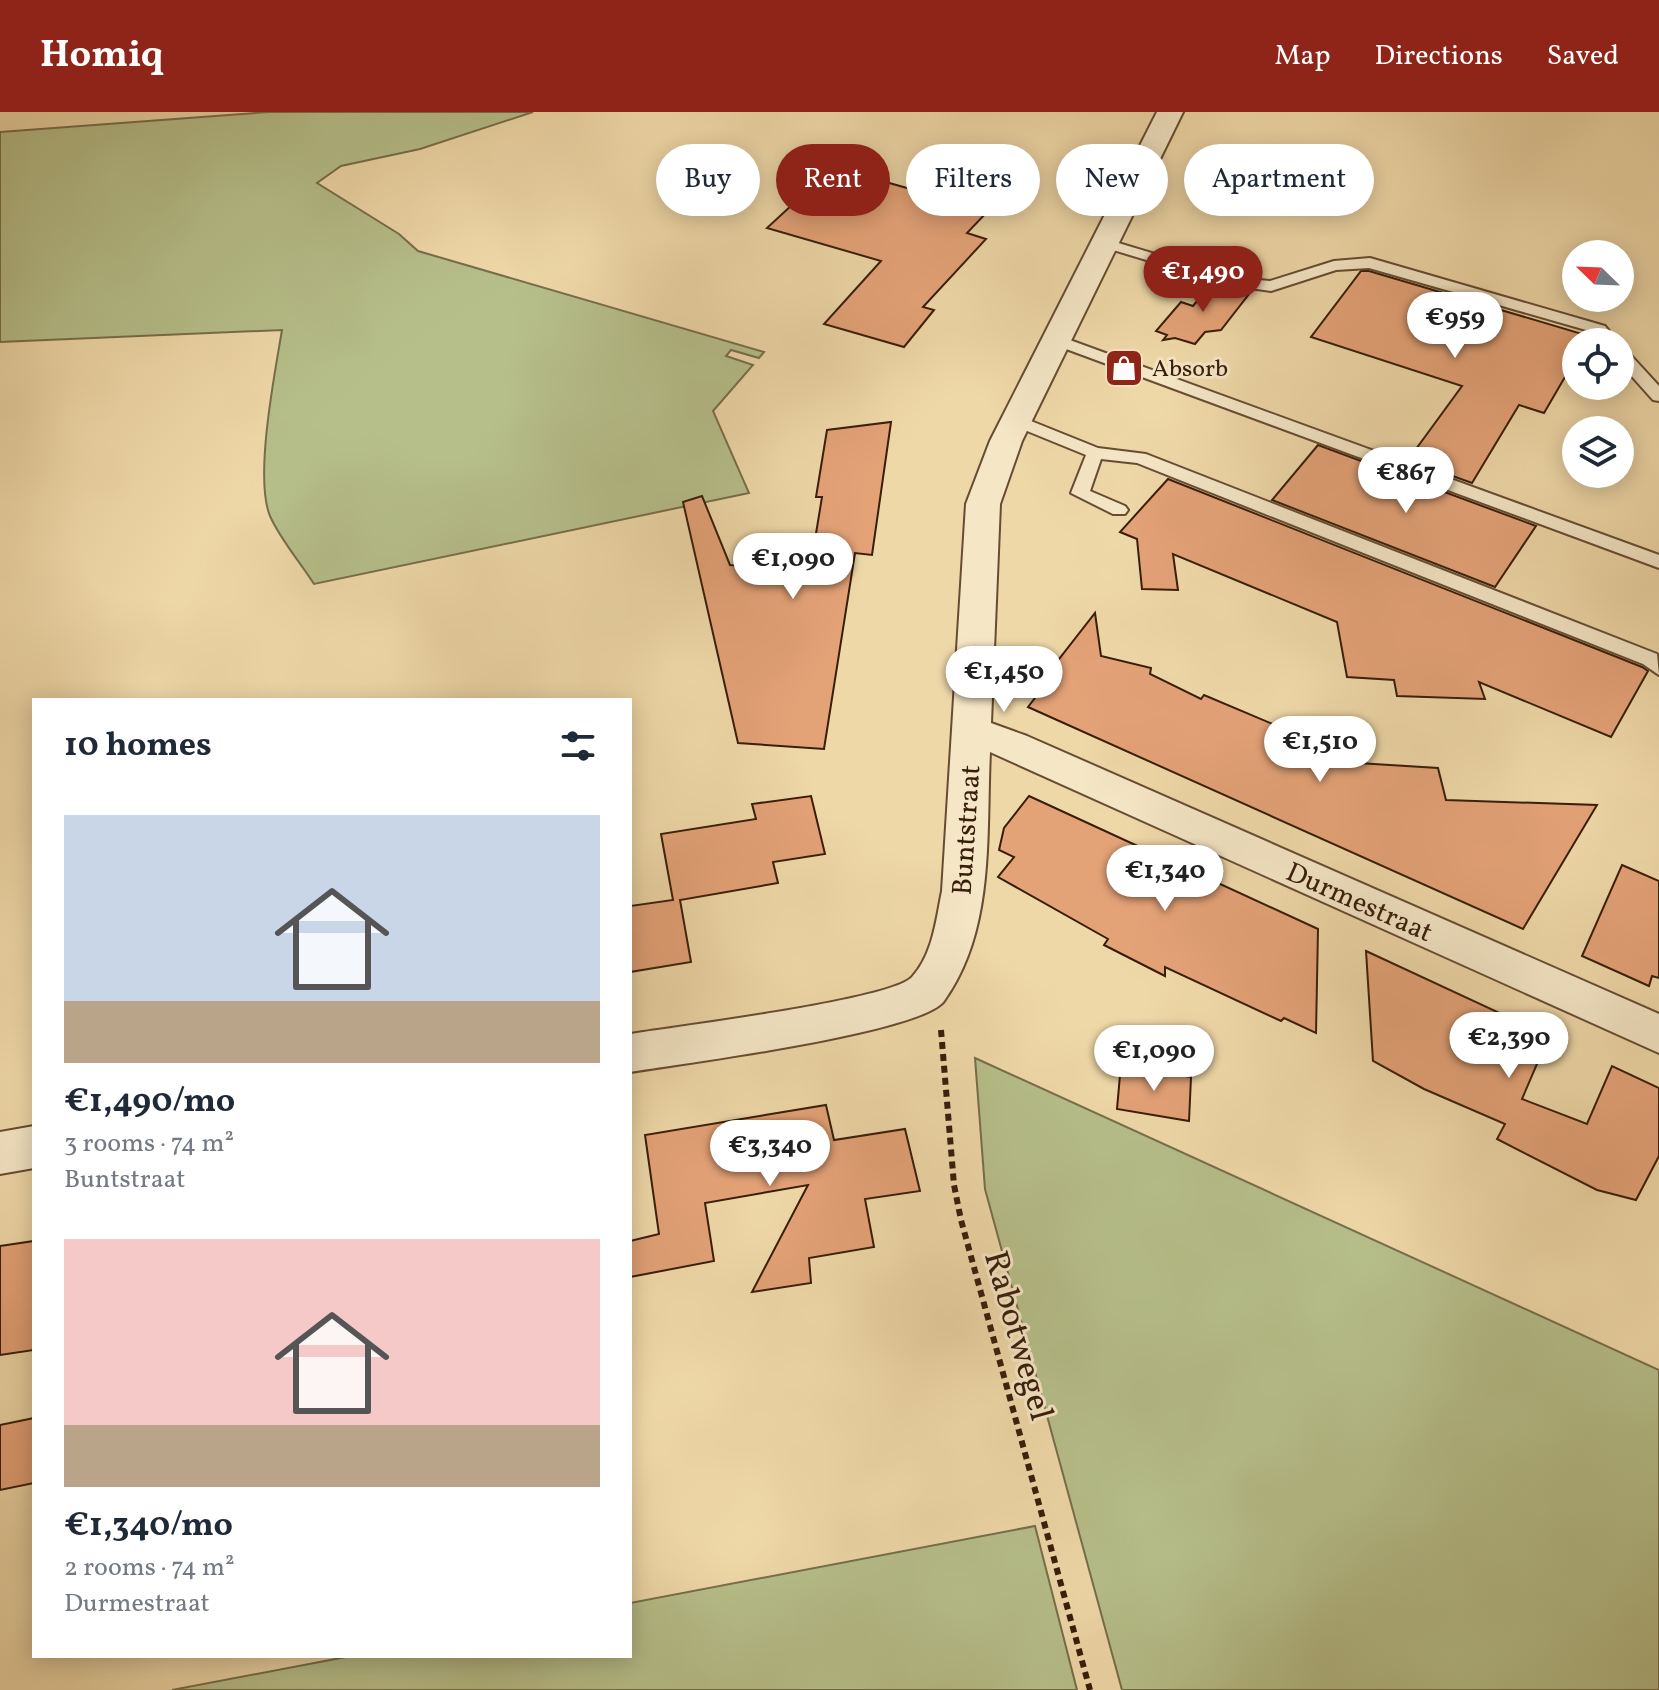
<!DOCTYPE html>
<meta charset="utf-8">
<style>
body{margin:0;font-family:Vollkorn,serif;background:#f2f2f3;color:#1f2937;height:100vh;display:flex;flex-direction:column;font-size:30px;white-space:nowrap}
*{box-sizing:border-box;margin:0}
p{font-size:26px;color:#747a83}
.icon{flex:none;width:44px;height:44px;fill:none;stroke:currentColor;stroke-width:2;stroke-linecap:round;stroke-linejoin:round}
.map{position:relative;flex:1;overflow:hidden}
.details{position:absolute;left:32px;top:586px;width:600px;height:960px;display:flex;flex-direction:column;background:#fff;border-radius:0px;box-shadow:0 4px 20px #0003}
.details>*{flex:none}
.guide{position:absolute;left:656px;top:32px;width:760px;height:72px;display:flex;gap:16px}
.needle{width:52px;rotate:293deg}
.tools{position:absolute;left:1562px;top:128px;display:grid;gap:16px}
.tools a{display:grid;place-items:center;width:72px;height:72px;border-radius:50%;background:#fff;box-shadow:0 4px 20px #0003;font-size:40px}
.price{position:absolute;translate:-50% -68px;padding:0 18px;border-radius:28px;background:#fff;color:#222;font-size:26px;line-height:52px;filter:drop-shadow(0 2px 4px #0008)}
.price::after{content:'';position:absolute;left:50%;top:48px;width:24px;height:18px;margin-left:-12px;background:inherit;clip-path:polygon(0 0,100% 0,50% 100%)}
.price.selected{background:#8f2418;color:#fff}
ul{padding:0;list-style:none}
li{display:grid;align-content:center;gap:16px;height:424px;padding:0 32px}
li span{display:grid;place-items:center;height:248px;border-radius:0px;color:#555}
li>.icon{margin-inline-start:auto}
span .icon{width:144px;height:144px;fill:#fffc;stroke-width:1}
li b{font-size:34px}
h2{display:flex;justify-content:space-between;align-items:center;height:96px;padding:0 32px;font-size:34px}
.pill{padding:0 28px;border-radius:36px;background:#fff;box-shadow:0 4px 20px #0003;font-size:28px;line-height:72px}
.pill.selected{background:#8f2418;color:#fff}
header{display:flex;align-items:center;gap:48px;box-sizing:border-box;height:112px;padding:0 40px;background:#8f2418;color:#fff}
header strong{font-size:38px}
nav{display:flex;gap:44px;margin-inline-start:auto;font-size:28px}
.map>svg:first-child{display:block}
.green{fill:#b6bf8a;stroke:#776e4a;stroke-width:2}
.building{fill:#e4a277;stroke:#381d0a;stroke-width:2}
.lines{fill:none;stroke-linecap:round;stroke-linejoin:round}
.lane-casing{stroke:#664c32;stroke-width:4}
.street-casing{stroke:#664c32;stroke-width:4}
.path{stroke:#381d0a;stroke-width:6;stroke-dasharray:7 5;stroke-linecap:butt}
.lane{fill:#f5e6c6;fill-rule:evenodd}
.street{fill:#f5e6c6;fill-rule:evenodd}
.labels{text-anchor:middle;stroke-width:6;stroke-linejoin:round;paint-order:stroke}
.far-poi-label{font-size:24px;fill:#381d0a;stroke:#f5e6c6;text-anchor:start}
.street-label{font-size:28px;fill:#381d0a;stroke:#f5e6c6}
.near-street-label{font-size:34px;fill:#381d0a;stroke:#f5e6c6}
</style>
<header>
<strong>Homiq</strong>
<nav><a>Map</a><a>Directions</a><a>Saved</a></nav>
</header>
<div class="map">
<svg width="1659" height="1578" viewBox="0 0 1659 1578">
<rect width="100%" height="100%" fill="#efd8a8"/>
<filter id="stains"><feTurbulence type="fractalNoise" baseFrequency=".0025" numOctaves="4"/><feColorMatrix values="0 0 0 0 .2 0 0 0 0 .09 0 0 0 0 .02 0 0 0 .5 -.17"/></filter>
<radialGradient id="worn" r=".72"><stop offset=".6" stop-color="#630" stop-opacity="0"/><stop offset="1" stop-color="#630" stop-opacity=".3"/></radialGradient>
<g class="green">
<path d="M269,0H533L420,37L341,54L317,71L399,122L418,139L764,240L759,246L731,238L726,244L753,253L713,299L749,381L314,472C300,450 280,427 270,404C254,366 275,260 282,218L0,230V20Z"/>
<path d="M975,946L1659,1258V1578H1122L985,1077Z"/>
<path d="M1035,1414L1077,1578H172L351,1544H630V1491Z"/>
</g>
<g class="building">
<path d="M833,55L988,99L967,121L986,127L923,195L934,198L904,235L824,212L881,149L767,116Z"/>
<path d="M1361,159H1369L1589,224L1586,230H1576V246L1544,301L1519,293L1472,371L1408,348L1462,274L1311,225Z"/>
<path d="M1212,171L1249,182L1221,218L1205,220L1195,232L1175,226L1163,228L1167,223L1156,219L1181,190L1193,194Z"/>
<path d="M891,310L872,443L855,441L824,637L738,631L683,390L702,384L730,453L810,458L822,385H816L827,318Z"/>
<path d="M1318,333L1536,414L1495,475L1272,388Z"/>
<path d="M1168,367L1642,555L1648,559L1611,625L1479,570L1485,587L1397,584L1394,568L1347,565L1337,510L1173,442L1178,478L1142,477L1137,427L1120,420Z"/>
<path d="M1095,501L1101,544L1151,556L1150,562L1201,587L1204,583L1275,613L1319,614L1322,631L1355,637L1358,651L1438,656L1446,688L1597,693L1523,817L1028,595L1051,565L1049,560Z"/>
<path d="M811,684L825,742L773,750L778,771L680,788L691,850L630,860V794L673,788L661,722L756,707L752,692Z"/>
<path d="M1029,684L1318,817L1316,921L1284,906L1281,909L1165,855V864L1104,833L1108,827L998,765L1014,745L999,738L1004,716Z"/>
<path d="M1622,753L1659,769V866L1652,864L1649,874L1582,844Z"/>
<path d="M1366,839L1549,924L1522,987L1587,1012L1612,954L1659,976V1044L1636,1088L1597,1078L1497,1027L1505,1012L1424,977L1373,949Z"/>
<path d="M1121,952L1191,965L1189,1009L1117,997Z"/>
<path d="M826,993L834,1028L905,1017L920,1079L865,1087L874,1135L809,1146L811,1171L752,1180L808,1073L705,1091L714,1149L630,1165V1129L659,1122L645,1023Z"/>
<path d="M34,1129V1238L0,1243V1134Z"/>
<path d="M34,1306V1371L0,1378V1313Z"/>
</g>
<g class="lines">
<defs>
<g id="lane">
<path d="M1105,127L1235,166L1270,169L1334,149L1370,146L1605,214L1618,230H1601L1593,220L1369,156L1336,158L1271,179L1229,173L1100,134V128Z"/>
<path d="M1056,223L1659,443V456L1050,231L1048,228Z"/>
<path d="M1620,236L1626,238L1659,274V289L1653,288L1620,251Z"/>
<path d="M1016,303L1098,336L1146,342L1657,542L1659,563L1643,552L1137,351L1101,347L1090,379L1125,394L1128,398L1125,402H1113L1071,381L1086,343L1010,312L1008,308Z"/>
</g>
<g id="street">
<path d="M1157,0H1183L1022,329L1000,392L991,611L1027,624L1659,902V941L990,640C986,724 995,818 944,889C921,921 680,952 630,960V922C673,915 892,888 912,865C933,842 936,808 942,779L966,392L990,329Z"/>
<path d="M34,1014V1056L0,1062V1020Z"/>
</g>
</defs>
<use href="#lane" class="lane-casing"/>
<use href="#street" class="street-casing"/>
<path class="path" d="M941,918L954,1073L961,1108L1090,1578"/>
<use href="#lane" class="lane"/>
<use href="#street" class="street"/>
</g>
<defs>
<symbol id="shop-square" viewBox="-11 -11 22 22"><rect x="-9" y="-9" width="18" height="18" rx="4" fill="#8f2418" stroke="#f5e6c6"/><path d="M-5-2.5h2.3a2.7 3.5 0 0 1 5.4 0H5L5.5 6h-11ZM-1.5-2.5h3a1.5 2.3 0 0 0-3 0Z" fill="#fff"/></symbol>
</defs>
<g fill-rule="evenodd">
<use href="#shop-square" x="1102" y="234" width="44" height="44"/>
</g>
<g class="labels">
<g class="far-poi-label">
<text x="1152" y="264">Absorb</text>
</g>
<g class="street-label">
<text transform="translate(965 718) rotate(-86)" y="10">Buntstraat</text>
<text transform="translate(1360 789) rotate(24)" y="10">Durmestraat</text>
</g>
<g class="near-street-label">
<text transform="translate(1020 1223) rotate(74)" y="12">Rabotwegel</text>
</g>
</g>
<rect width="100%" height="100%" filter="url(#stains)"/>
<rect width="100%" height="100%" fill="url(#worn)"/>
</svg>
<div class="tools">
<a><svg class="needle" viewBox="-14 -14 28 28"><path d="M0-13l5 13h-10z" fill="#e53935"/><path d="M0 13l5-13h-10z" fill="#747a83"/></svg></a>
<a><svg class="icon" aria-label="locate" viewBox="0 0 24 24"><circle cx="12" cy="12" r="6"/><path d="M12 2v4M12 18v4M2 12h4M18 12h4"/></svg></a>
<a><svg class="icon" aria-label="layers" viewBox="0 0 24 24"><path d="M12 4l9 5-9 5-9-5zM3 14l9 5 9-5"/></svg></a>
</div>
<b class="price selected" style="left:1203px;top:202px">€1,490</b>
<b class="price" style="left:1455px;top:248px">€959</b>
<b class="price" style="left:1406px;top:403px">€867</b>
<b class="price" style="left:793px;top:489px">€1,090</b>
<b class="price" style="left:1004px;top:602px">€1,450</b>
<b class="price" style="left:1320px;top:672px">€1,510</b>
<b class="price" style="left:1165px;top:801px">€1,340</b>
<b class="price" style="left:1509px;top:968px">€2,390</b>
<b class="price" style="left:1154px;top:981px">€1,090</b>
<b class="price" style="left:770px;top:1076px">€3,340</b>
<div class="guide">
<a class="pill">Buy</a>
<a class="pill selected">Rent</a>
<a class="pill">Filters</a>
<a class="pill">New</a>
<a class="pill">Apartment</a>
</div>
<section class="details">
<h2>10 homes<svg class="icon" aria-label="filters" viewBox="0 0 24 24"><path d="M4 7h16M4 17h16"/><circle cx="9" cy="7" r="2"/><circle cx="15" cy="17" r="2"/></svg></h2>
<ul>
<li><span style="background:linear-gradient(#c9d6e8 75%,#b9a48a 0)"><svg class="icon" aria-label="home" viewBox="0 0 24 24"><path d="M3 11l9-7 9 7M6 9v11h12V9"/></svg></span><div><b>€1,490/mo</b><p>3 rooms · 74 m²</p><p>Buntstraat</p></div></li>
<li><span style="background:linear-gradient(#f6c9c9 75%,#b9a48a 0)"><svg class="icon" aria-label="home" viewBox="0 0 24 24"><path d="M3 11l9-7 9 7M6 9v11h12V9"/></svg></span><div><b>€1,340/mo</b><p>2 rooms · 74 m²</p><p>Durmestraat</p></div></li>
</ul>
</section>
</div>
